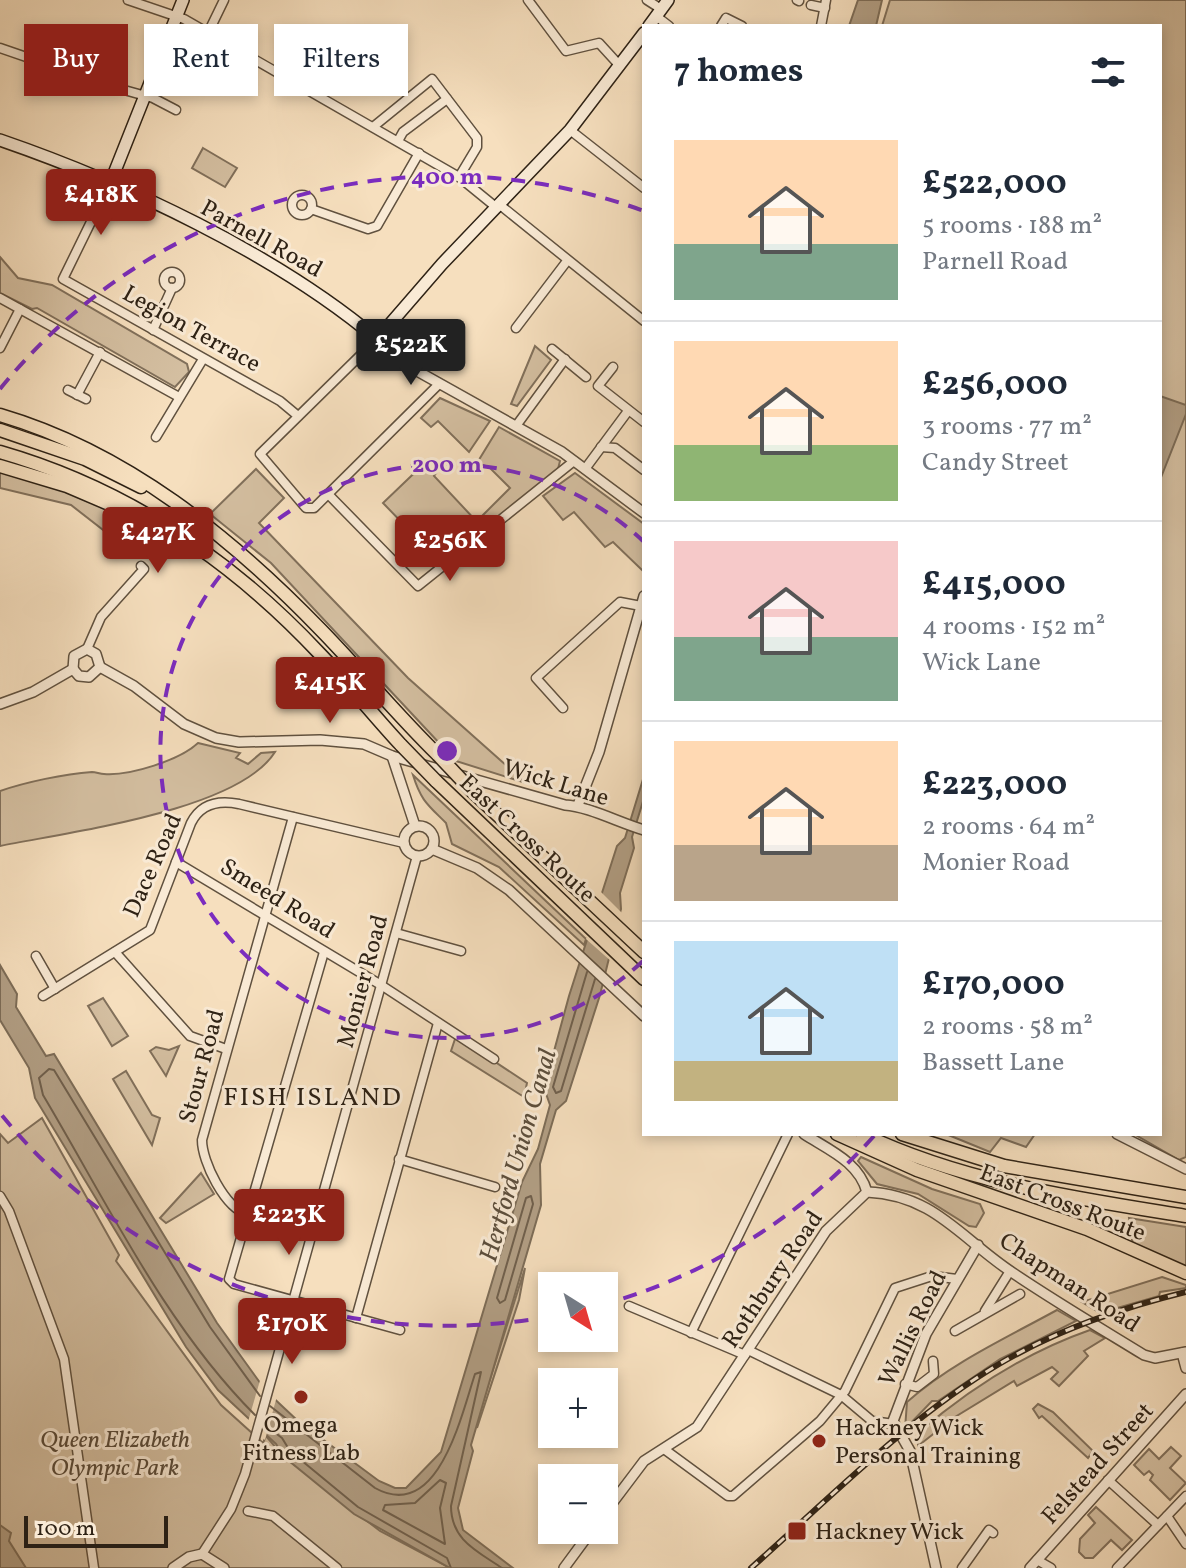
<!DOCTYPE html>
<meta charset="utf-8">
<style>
body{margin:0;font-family:Vollkorn,serif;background:#f6f6f7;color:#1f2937;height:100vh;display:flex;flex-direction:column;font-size:30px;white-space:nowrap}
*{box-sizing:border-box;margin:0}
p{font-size:26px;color:#747a83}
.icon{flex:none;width:44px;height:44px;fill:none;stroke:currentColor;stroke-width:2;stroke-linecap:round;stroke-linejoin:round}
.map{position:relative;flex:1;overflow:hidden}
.sheet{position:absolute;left:642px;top:24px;width:520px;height:1112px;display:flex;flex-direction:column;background:#fff;border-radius:0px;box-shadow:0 4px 12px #0003}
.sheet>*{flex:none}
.banner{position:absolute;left:24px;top:24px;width:498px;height:72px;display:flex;gap:16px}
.needle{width:52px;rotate:143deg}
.controls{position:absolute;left:538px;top:1272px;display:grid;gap:16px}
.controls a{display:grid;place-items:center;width:80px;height:80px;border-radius:0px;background:#fff;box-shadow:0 4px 12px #0003;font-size:40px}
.scale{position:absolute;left:24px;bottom:20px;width:144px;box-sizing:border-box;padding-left:8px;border:4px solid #2e2215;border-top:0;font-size:22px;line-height:28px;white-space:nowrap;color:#2e2215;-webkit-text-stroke:6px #f9ead5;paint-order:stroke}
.price{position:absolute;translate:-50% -68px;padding:0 18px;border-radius:8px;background:#8f2418;color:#fff;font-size:26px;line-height:52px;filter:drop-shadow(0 2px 4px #0008)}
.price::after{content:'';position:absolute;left:50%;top:48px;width:24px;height:18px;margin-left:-12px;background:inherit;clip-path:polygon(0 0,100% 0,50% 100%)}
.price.on{background:#222;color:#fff}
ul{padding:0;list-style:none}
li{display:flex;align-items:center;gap:24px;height:200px;padding:0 32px}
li+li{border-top:2px solid #e0e1e3}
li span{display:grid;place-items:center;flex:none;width:224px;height:160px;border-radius:0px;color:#555}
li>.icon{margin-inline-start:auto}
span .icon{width:96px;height:96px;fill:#fffc;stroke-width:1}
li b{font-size:34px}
h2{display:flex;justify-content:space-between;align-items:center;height:96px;padding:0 32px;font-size:34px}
.chip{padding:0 28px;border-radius:0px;background:#fff;box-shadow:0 4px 12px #0003;font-size:28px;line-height:72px}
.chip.on{background:#8f2418;color:#fff}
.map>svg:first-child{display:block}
.green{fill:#d4bfa1;stroke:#81705b;stroke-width:2}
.water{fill:#b29f85;stroke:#7d6d58;stroke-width:2}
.pier{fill:#f6dfbe}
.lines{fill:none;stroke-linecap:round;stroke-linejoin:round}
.shore{stroke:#70604d;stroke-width:2}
.minor-casing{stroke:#60513f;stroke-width:11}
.tertiary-casing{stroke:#60513f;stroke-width:12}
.secondary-casing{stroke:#2e2215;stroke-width:14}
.trunk-casing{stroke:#2e2215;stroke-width:15}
.minor{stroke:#f9ead5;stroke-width:8}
.tertiary{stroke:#f9ead5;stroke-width:9}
.secondary{stroke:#f9ead5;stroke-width:11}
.trunk{stroke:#f6dfbe;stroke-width:12}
.rail-casing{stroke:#2e2215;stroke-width:6}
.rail{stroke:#f9ead5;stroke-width:3;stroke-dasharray:9;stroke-linecap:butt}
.trunk-bridge-casing{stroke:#2e2215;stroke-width:15;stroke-linecap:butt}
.trunk-bridge{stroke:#f6dfbe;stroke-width:12}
.ring{fill:none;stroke:#7b2cbf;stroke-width:4;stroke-dasharray:14 10}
.poi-dot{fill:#8f2418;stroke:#f9ead5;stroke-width:3}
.labels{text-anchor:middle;stroke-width:6;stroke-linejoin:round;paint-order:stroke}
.street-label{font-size:24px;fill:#2e2215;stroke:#f9ead5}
.poi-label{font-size:24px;fill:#2e2215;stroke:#f9ead5;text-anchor:start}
.park-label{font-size:24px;font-style:italic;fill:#584938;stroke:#f9ead5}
.neighbourhood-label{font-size:26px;letter-spacing:2px;fill:#2e2215;stroke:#f9ead5}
.water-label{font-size:26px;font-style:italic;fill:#5c4e3c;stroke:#f9ead5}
.centre{fill:#7b2cbf;stroke:#f9ead5;stroke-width:4}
.ring-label{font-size:24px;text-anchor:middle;font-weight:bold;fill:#7b2cbf;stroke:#f9ead5;stroke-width:6;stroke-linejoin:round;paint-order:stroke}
</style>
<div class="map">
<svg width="1186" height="1568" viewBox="0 0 1186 1568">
<rect width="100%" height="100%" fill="#f6dfbe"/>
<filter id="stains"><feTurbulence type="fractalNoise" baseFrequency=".0025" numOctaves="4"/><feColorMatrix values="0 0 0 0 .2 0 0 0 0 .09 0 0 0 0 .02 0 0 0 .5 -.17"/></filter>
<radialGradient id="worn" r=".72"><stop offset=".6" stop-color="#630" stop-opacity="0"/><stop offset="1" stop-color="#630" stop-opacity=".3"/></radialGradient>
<g class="green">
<path d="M890,0H1186V1157L1179,1160L1134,1134H1160V26H882Z"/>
<path d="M203,148L237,168L225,187L192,168Z"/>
<path d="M0,257L18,278L52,285L187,364L189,372L175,387L37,308L32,309L0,293Z"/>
<path d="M535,346L551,360L517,406L511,404Z"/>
<path d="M440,398L490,421L469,452L438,421L431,427L421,418Z"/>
<path d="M499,427L560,461L558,469L493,524L483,515L510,488L489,467L477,463Z"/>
<path d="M429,459L439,469L434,476L479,524L476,534L439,561L383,503Z"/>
<path d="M256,469L284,498L259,523L408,678L526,783L456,761L271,563L210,514Z"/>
<path d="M0,472L78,495L149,529L134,554L71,505L0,488Z"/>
<path d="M575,473L644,524V572L613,542L605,547L574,512L563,520L543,496Z"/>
<path d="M198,743L240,753L236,758L248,764L261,753L275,752C238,811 68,832 0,846V791C26,782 64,774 92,772C96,772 100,774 104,774C130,776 180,760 198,743Z"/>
<path d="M413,775L586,939L584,945L499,867L452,844L446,823C428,805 421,801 413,775Z"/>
<path d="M103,998L128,1036L112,1046L88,1006Z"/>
<path d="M456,1036L527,1083L524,1097L451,1051Z"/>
<path d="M179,1046L166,1076L150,1051L156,1047L169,1050Z"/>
<path d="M126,1071L152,1115L160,1118L152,1145L113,1079Z"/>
<path d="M42,1118L119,1255L116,1261L221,1405L263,1443L266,1436L283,1456L380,1531L450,1568H0V1134L8,1143Z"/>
<path d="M946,1134H1035L1026,1147L1001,1138L990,1152Z"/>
<path d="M861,1157L932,1189L980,1204L984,1213L976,1227L969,1226L918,1194L877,1184L858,1161Z"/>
<path d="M201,1173L214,1194L166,1223L160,1218Z"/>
<path d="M1129,1218L1186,1227V1269L1133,1246Z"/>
<path d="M525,1268L519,1300L477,1428L479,1414Z"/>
<path d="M1162,1277L1186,1285V1288L1160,1292L1159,1296L1100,1313L1082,1302Z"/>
<path d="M1057,1310L1076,1321L1000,1359L938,1401H932L905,1429L907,1402C951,1363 1006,1338 1057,1310Z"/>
<path d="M1090,1330L1105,1338L1084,1351L1088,1356L1059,1386L1051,1379L1058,1372L1052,1367L1017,1386L1014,1381L955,1417L918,1446V1433C968,1390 1027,1352 1090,1330Z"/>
<path d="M1038,1404L1053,1412L1093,1451L1088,1458L1042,1416L1039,1418L1033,1409Z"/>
<path d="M1171,1447L1181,1456L1170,1468L1186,1483L1170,1500L1150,1480L1153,1475L1149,1471L1144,1475L1134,1465L1149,1449L1159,1459Z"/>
<path d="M1096,1507L1132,1540L1122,1550L1111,1540L1093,1558H1085L1079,1552L1080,1539L1095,1523L1088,1515Z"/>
</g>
<g class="water">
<path d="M858,0H882L876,26H849Z"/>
<path d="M1160,396L1186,405V414L1160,480Z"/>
<path d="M644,776V798L632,837L634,848L620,893L621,909L600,995L566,1101L556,1110L540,1164L541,1205L471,1445L473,1451L458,1508L463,1530L513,1568H450L354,1514L283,1456L276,1444L218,1390L186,1347L35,1098L29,1068L0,1020V965L17,994L16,1007L46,1056L54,1054L217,1323L266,1391L298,1421L379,1481L395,1488H406L441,1452L522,1182L538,1149L550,1105L544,1088L569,996L617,846L625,838Z"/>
<path d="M0,1525L11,1533L9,1541L26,1568H0Z"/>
</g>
<g class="pier">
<path d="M600,891L624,915L612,962L586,939Z"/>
<path d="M261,1377L277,1396L265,1440L247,1425Z"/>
</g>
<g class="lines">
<g class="shore">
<path d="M587,972L553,1087L556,1093L561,1091L595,979"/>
<path d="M531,1196L533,1204L505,1300L500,1303L497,1298L526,1198Z"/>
<path d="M270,1406L375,1488C438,1523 461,1416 475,1374L481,1372L451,1506C451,1540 477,1551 502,1568"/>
<path d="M255,1415C165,1325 108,1204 43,1095L39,1078L49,1069L54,1070L210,1327L260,1396"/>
<path d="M265,1425L282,1438L290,1451L358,1507L447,1558L451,1568"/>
<path d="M440,1480L446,1483L440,1508L445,1544L383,1510L385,1505L415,1503Z"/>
</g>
<defs>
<g id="minor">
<path d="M128,0L184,19L459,177L497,208"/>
<path d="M528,0L566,51L599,43L620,66"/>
<path d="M647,0L661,9"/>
<path d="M797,0L799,1"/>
<path d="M811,5L825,8"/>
<path d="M656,16L669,26"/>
<path d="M721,26L726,18L742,26"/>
<path d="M821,26L826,0"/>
<path d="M208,33L224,0"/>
<path d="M0,48L67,71"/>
<path d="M99,83L153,98L176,110"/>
<path d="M373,127L432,79L477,138V147L459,177"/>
<path d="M570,130L644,188"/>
<path d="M398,141L403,132L447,99"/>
<path d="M111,181L63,279L280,401L298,416"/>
<circle cx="302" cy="205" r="10"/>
<path d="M500,205L644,321"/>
<path d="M311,209L368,229L377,226L419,153"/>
<circle cx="172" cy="280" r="8"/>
<path d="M0,298L179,397"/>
<path d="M516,328L567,261"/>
<path d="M153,330L172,288"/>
<path d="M377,339L260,454L306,508H314L439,384"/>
<path d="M0,348L20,309"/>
<path d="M552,349L586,377"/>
<path d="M613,367L598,386L644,422"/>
<path d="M68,390L86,399"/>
<path d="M77,395L100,352"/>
<path d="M516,426L565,359"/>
<path d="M156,437L203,359"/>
<path d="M601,447L615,448L644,470"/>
<path d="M585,469L628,411"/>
<path d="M328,494L418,586L574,461"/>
<path d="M87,649L101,617L144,569L141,566"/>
<path d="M563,708L536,678L620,602L641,606"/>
<path d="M176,862L381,985L494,1059"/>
<path d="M396,933L461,951"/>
<path d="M115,952L190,1036L226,1049"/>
<path d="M324,952L229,1279L234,1284L400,1330"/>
<path d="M36,956L55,989"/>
<path d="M43,996L150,930L191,823C201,803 219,800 239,804L404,843"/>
<path d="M399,1159L495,1187"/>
<path d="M0,1196L9,1211L64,1359L94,1568"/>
<path d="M247,1214C225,1208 202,1162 202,1140L293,817"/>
<path d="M629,1306L745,1355"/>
<path d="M985,1311L1010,1271"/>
<path d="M356,1318L438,1023"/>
<path d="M955,1331L1020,1294"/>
<path d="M691,1333L788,1134"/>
<path d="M748,1350L841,1395L872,1421L894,1424"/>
<path d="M905,1384L917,1387L934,1374L933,1361"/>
<path d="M664,1449L728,1496H733L820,1421L845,1391L895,1288L932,1276L957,1279"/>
<path d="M1108,1480L1158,1525"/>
<path d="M248,1511L273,1516L337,1568"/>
<path d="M1167,1516L1186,1544"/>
<path d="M202,1554L231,1509L245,1474L417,856"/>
<path d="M1037,1560L1051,1568"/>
<path d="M962,1568L989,1530L993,1533"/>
<path d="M1117,1568L1186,1496"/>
</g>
<g id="tertiary">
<path d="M377,339L419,372L562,452L644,513"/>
<path d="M100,667L134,686L184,724L216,738L239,742L320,740L364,744L392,756L565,805C587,806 620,823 644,830"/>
<path d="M73,669L74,656L87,649L96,654L100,667"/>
<path d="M73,669L79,676L89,677L100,667"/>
<path d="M0,704L33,692L73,669"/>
<path d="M392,756L415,826"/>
<path d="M578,805L599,752L644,596"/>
<circle cx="419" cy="841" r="15"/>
<path d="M432,849L477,868L509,890L644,1016"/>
<path d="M804,1134C829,1150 859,1162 867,1192"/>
<path d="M1117,1134L1186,1169"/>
<path d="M1182,1353L1186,1368"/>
<path d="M604,1514L644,1461L697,1427L826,1231L867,1192C935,1195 961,1239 1013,1273C1056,1302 1100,1328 1144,1355L1155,1358L1186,1352"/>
<path d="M173,1568L189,1557L202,1554L224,1568"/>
<path d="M564,1568L592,1530"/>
<path d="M936,1568L910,1451L893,1421L926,1334L978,1245"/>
<path d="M1030,1568L1186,1394"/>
</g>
<g id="secondary">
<path d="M649,26L668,0"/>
<path d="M0,140C125,183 276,254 377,339L442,264L570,130L644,33"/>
<path d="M111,181L183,0"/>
</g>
<g id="trunk">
<path d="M0,415C126,452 231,537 321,630C361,671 397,715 438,755"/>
<path d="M0,430L85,459L141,487"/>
<path d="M0,452C125,488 232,560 320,654C348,683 373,715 401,745"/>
<path d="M0,466L67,486L116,507"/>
<path d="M436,781L644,979"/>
<path d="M473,792L644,952"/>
<path d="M837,1134L917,1170L1087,1229L1186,1273"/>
<path d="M862,1134C965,1183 1075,1198 1186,1216"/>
<path d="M902,1134L1004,1166L1186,1197"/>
</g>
</defs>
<use href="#minor" class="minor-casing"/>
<use href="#tertiary" class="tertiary-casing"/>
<use href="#secondary" class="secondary-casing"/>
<use href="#trunk" class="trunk-casing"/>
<use href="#minor" class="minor"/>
<use href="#tertiary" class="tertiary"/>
<use href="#secondary" class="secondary"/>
<use href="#trunk" class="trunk"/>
<defs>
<path id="rail" d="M751,1568C830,1498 908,1418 999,1364C1057,1330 1121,1308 1186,1292"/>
</defs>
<use href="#rail" class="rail-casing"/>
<use href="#rail" class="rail"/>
<defs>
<g id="trunk-bridge">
<path d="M401,745L436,781"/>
<path d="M438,755L473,792"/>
</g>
</defs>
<use href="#trunk-bridge" class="trunk-bridge-casing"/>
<use href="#trunk-bridge" class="trunk-bridge"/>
</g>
<g class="ring">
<path d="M643 961A287 287 0 1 1 643 541"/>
<path d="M874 1136A575 575 0 0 1 605 1304M552 1316A575 575 0 0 1 0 1113M0 389A575 575 0 0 1 644 211"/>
</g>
<g class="poi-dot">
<circle cx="301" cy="1397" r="8"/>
<circle cx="819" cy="1441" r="8"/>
<rect x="787" y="1521" width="20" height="20" rx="4"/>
</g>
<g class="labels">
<g class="street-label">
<text transform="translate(262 238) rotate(29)" y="8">Parnell Road</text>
<text transform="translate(192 328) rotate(29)" y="8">Legion Terrace</text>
<text transform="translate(556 782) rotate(17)" y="8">Wick Lane</text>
<text transform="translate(528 838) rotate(43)" y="8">East Cross Route</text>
<text transform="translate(152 865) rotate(-66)" y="8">Dace Road</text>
<text transform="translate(278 898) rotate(32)" y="8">Smeed Road</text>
<text transform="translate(362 981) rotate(-75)" y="8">Monier Road</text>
<text transform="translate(201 1066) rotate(-75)" y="8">Stour Road</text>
<text transform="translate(1063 1202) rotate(21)" y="8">East Cross Route</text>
<text transform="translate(772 1279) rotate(-56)" y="8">Rothbury Road</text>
<text transform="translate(1070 1282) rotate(33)" y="8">Chapman Road</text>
<text transform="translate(912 1328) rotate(-64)" y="8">Wallis Road</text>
<text transform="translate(1097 1463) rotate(-48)" y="8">Felstead Street</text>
</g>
<g class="poi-label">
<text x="301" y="1432" text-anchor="middle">Omega<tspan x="301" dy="28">Fitness Lab</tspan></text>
<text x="835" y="1435">Hackney Wick<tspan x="835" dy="28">Personal Training</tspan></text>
<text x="815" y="1539">Hackney Wick</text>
</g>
<g class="park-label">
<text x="115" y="1447">Queen Elizabeth<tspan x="115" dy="28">Olympic Park</tspan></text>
</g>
<g class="neighbourhood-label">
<text x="313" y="1105">FISH ISLAND</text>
</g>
<g class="water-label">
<text transform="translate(517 1155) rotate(-74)" y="9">Hertford Union Canal</text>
</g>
</g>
<circle cx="447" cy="751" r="12" class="centre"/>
<g class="ring-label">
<text x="447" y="184">400 m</text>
<text x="447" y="472">200 m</text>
</g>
<rect width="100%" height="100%" filter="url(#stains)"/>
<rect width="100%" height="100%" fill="url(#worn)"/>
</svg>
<div class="controls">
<a><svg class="needle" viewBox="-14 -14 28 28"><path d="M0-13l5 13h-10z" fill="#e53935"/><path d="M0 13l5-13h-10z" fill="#747a83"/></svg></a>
<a>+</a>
<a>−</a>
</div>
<div class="scale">100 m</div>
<b class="price" style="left:101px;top:237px">£418K</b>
<b class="price on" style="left:411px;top:387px">£522K</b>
<b class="price" style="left:158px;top:575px">£427K</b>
<b class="price" style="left:450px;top:583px">£256K</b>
<b class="price" style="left:330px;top:725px">£415K</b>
<b class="price" style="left:289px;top:1257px">£223K</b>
<b class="price" style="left:292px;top:1366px">£170K</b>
<div class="banner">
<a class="chip on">Buy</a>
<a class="chip">Rent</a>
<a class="chip">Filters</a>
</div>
<section class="sheet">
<h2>7 homes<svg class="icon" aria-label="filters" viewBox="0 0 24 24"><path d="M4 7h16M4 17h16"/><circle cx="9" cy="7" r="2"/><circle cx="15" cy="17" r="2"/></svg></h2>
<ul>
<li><span style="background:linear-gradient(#ffd9b3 65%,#7fa58c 0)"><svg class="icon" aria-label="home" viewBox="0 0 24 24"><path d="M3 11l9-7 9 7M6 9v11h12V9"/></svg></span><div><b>£522,000</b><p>5 rooms · 188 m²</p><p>Parnell Road</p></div></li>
<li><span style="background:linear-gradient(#ffd9b3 65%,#8fb573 0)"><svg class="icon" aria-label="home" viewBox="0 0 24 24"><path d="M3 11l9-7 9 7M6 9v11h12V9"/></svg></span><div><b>£256,000</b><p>3 rooms · 77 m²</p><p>Candy Street</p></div></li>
<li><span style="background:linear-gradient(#f6c9c9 60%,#7fa58c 0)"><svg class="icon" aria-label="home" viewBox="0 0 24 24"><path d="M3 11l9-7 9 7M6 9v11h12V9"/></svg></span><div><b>£415,000</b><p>4 rooms · 152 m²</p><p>Wick Lane</p></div></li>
<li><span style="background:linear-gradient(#ffd9b3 65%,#b9a48a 0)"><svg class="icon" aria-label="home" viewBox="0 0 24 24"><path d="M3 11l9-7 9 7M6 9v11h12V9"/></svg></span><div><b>£223,000</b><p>2 rooms · 64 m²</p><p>Monier Road</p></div></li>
<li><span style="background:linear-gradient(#bfe0f5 75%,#c2b280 0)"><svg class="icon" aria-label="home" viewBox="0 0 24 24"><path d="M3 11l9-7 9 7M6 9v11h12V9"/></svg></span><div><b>£170,000</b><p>2 rooms · 58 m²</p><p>Bassett Lane</p></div></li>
</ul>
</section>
</div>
